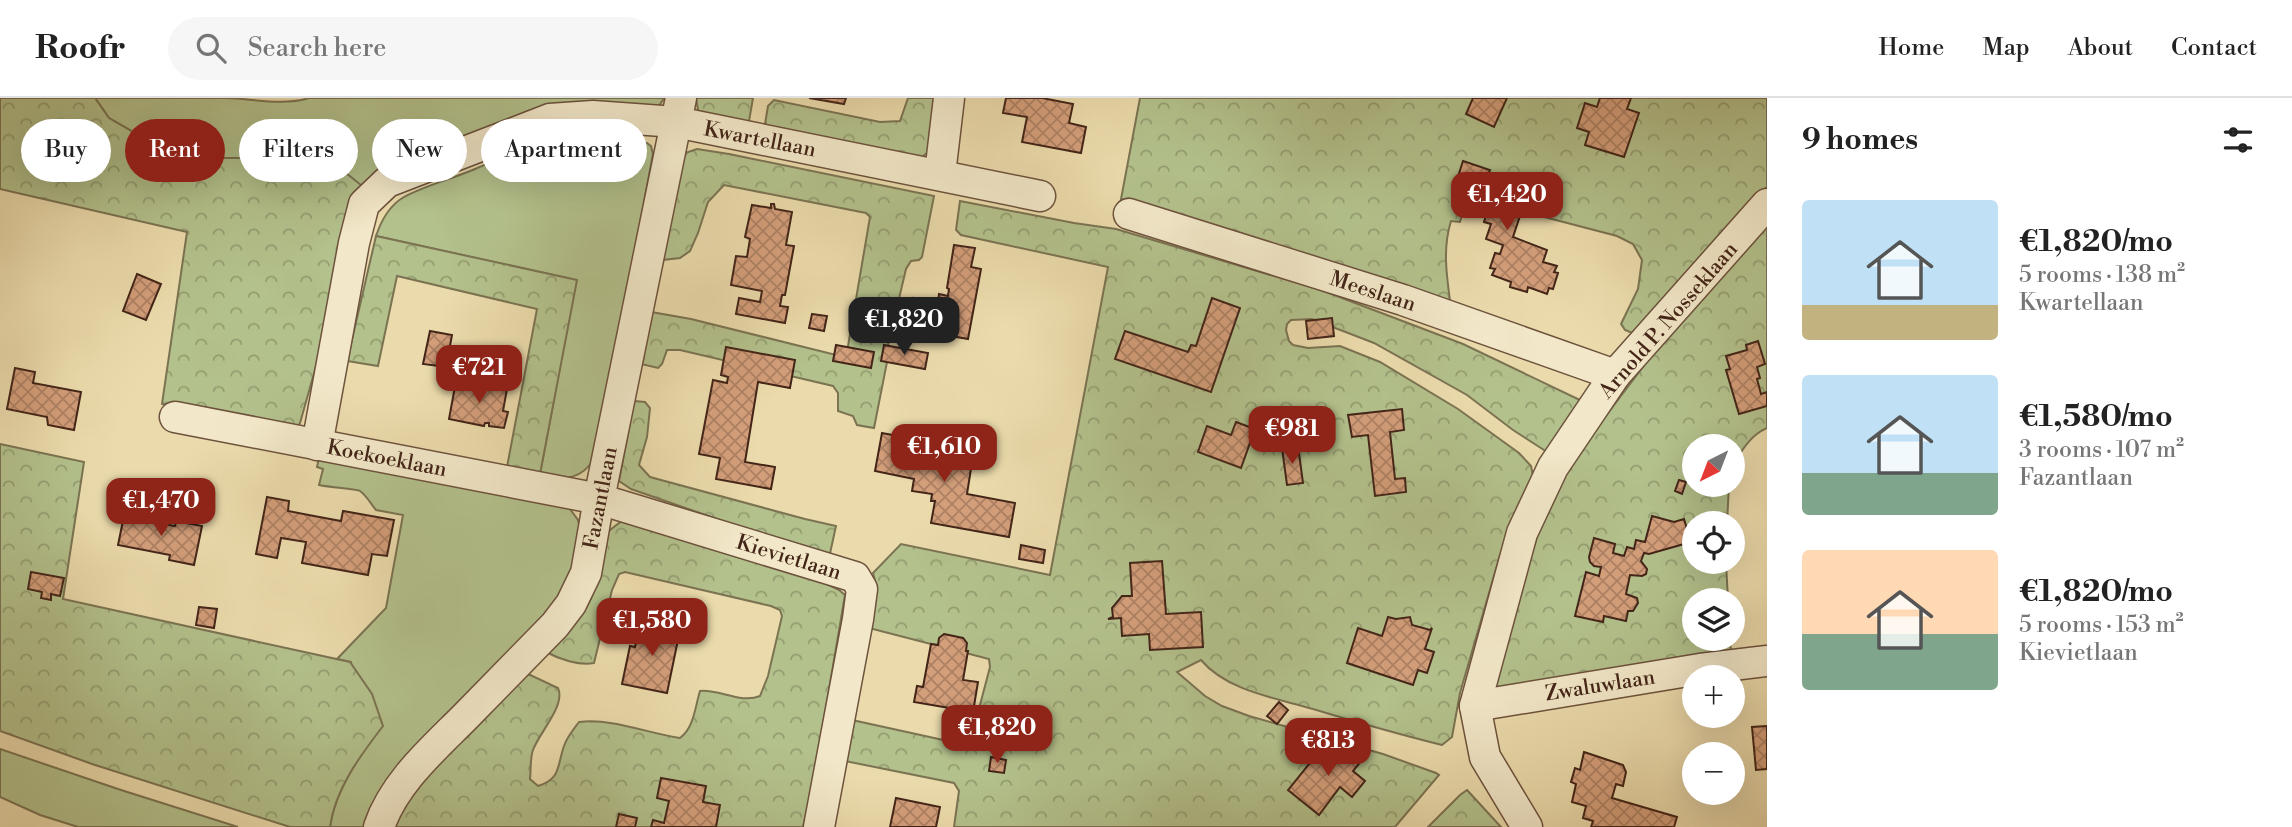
<!DOCTYPE html>
<meta charset="utf-8">
<style>
body{margin:0;font-family:"Libre Bodoni",serif;background:#f6f6f6;color:#222;height:100vh;display:flex;flex-direction:column;font-size:26px;white-space:nowrap}
*{box-sizing:border-box;margin:0}
p{font-size:23px;color:#767676}
.icon{flex:none;width:38px;height:38px;fill:none;stroke:currentColor;stroke-width:2;stroke-linecap:round;stroke-linejoin:round}
.map{position:relative;flex:1;overflow:hidden}
.drawer{display:flex;flex-direction:column;background:#fff;width:525px}
.drawer>*{flex:none}
.hud{position:absolute;left:21px;top:21px;width:665px;height:63px;display:flex;gap:14px}
.needle{width:46px;rotate:222deg}
.fabs{position:absolute;left:1682px;top:336px;display:grid;gap:14px}
.fabs a{display:grid;place-items:center;width:63px;height:63px;border-radius:50%;background:#fff;box-shadow:0 7px 28px #0002;font-size:35px}
.price{position:absolute;translate:-50% -60px;padding:0 16px;border-radius:14px;background:#8f2418;color:#fff;font-size:23px;line-height:46px;filter:drop-shadow(0 2px 4px #0008)}
.price::after{content:'';position:absolute;left:50%;top:42px;width:21px;height:16px;margin-left:-10px;background:inherit;clip-path:polygon(0 0,100% 0,50% 100%)}
.price.current{background:#222;color:#fff}
ul{padding:0;list-style:none}
li{display:flex;align-items:center;gap:21px;height:175px;padding:0 35px}
li span{display:grid;place-items:center;flex:none;width:196px;height:140px;border-radius:7px;color:#555}
li>.icon{margin-inline-start:auto}
span .icon{width:84px;height:84px;fill:#fffc;stroke-width:1}
li b{font-size:30px}
h2{display:flex;justify-content:space-between;align-items:center;height:84px;padding:0 35px;font-size:30px}
.chip{padding:0 24px;border-radius:32px;background:#fff;box-shadow:0 7px 28px #0002;font-size:24px;line-height:63px}
.chip.current{background:#8f2418;color:#fff}
header{display:flex;align-items:center;gap:42px;box-sizing:border-box;height:98px;padding:0 35px;background:#fff;border-bottom:2px solid #e0e0e0}
header strong{font-size:33px}
nav{display:flex;gap:38px;margin-inline-start:auto;font-size:24px}
.search{width:490px;height:63px;background:#f6f6f6;display:flex;align-items:center;gap:18px;box-sizing:border-box;padding:0 24px;border-radius:38px;color:#767676;font-size:26px}
main{display:flex;flex:1;min-height:0}
.map>svg:first-child{display:block}
.grass{fill:#b3c18c;stroke:#7b7352;stroke-width:2}
.forest{fill:url(#forest-crowns);stroke:#7b7352;stroke-width:2}
.building{fill:url(#building-cross-hatch);stroke:#432518;stroke-width:2}
.lines{fill:none;stroke-linecap:round;stroke-linejoin:round}
.minor-casing{stroke:#6d523d;stroke-width:33}
.minor{stroke:#f2e8c9;stroke-width:30}
.labels{text-anchor:middle;stroke-width:6;stroke-linejoin:round;paint-order:stroke}
.street-label{font-size:21px;fill:#432518;stroke:#f2e8c9}
</style>
<header>
<strong>Roofr</strong>
<div class="search"><svg class="icon" aria-label="search" viewBox="0 0 24 24"><circle cx="10" cy="10" r="6"/><path d="M15 15l6 6"/></svg>Search here</div>
<nav><a>Home</a><a>Map</a><a>About</a><a>Contact</a></nav>
</header>
<main>
<div class="map">
<svg width="1767" height="729" viewBox="0 0 1767 729">
<defs>
<pattern id="forest-crowns" width="20" height="18" patternUnits="userSpaceOnUse" patternTransform="scale(1.75)"><rect width="20" height="18" fill="#b3c18c"/><path d="M2 6a3 3 0 1 1 6 0M12 15a3 3 0 1 1 6 0" fill="none" stroke="#939d71"/></pattern>
<pattern id="building-cross-hatch" width="8" height="8" patternUnits="userSpaceOnUse" patternTransform="scale(1.75)"><rect width="8" height="8" fill="#d39e7a"/><path d="M0 0l8 8M0 8l8-8" fill="none" stroke="#ad8163"/></pattern>
</defs>
<rect width="100%" height="100%" fill="#ebdbac"/>
<filter id="stains"><feTurbulence type="fractalNoise" baseFrequency=".00286" numOctaves="4"/><feColorMatrix values="0 0 0 0 .2 0 0 0 0 .09 0 0 0 0 .02 0 0 0 .5 -.17"/></filter>
<radialGradient id="worn" r=".72"><stop offset=".6" stop-color="#630" stop-opacity="0"/><stop offset="1" stop-color="#630" stop-opacity=".3"/></radialGradient>
<g class="grass">
<path d="M95,0C139,0 183,0 227,0C253,1 284,8 309,0H664L656,13L577,6L366,91L298,60H208L149,43L109,20Z"/>
<path d="M582,34L622,41L635,46L647,45L651,48L653,56L596,359C579,384 567,381 540,376L576,182L376,138C381,123 390,107 404,99C426,87 452,81 475,71C512,55 541,40 582,34Z"/>
<path d="M319,359L557,405L570,411L578,422L581,435L567,495L369,714L365,729H330C333,703 348,677 362,655L351,564L337,561L386,510L403,417L376,412C371,406 366,397 360,393C358,391 326,389 319,387L323,371L317,369Z"/>
<path d="M0,651L121,692L238,729H78L40,717L0,699Z"/>
</g>
<g class="forest">
<path d="M0,0H95L109,20L149,43L208,60H298L336,67L366,91L300,325L296,330L162,306L187,134L0,91Z"/>
<path d="M696,0H753L748,29L701,17L698,12Z"/>
<path d="M908,0H937L928,54L922,59L898,58L764,32L768,8L774,2L880,24L900,23Z"/>
<path d="M1140,0H1767V89L1637,237L1625,232L1621,226L1638,191L1642,162L1633,146L1617,138L1529,115L1466,102L1460,124L1451,123C1442,152 1447,180 1451,210L1121,101Z"/>
<path d="M697,51L729,56L934,98L922,159L919,162L911,163L906,171L888,247V259L874,330L857,327L853,318L838,313V295L833,288L680,252H667L662,266L658,270L641,266L651,214L691,221L840,258L847,254L870,119L866,115L724,87L708,104L698,135L690,153L680,160L662,162L678,80L685,55Z"/>
<path d="M960,103L1074,125L1116,131L1321,192L1463,246L1584,304L1547,354L1513,332L1467,297L1374,245L1312,221L1291,222L1287,226L1286,232L1289,243L1293,247L1308,250L1340,248L1380,264L1458,311L1519,355L1531,368L1533,378L1500,457L1460,595L1452,639L1442,647C1398,636 1356,624 1313,611C1276,600 1227,593 1201,562L1177,574L1205,598L1222,608L1249,618L1383,656L1436,675L1439,677L1395,729H954L959,693L954,685L845,663L852,622L957,645H967L976,633L980,607L990,569L989,561L869,530C872,513 879,491 873,475L901,446L1050,477L1108,169L961,137L956,132Z"/>
<path d="M1767,125V330C1751,337 1739,354 1733,371L1732,348H1694V387H1729L1727,425H1694V464H1726L1728,502H1694V541H1730L1731,555L1497,597L1492,581L1548,404L1586,344L1674,228Z"/>
<path d="M376,138L577,182L540,376L507,369L537,211L397,178L378,268L347,263Z"/>
<path d="M634,303L645,304L650,310L647,339L639,367L650,379L805,421L836,428L829,460L631,391L619,383Z"/>
<path d="M0,346L84,364L63,501L350,564L372,596L383,628C360,658 335,691 330,729H290L92,666L0,633Z"/>
<path d="M623,422H656L827,486L839,492L845,497L811,698L803,729H391L405,699L526,575L558,590C566,607 539,635 533,652C530,660 531,672 530,681L538,688C561,681 557,668 564,648C567,639 573,632 579,624C613,620 646,635 680,640C694,630 695,609 700,593C719,591 741,606 760,598L768,578L782,518L780,512L771,508L625,474L619,476L612,492L594,565C579,568 559,561 546,554C562,537 583,520 592,498C599,479 602,457 606,438L610,432Z"/>
<path d="M1467,692L1501,729H1428L1460,697Z"/>
</g>
<g class="building">
<path d="M809,0H846L844,6Z"/>
<path d="M1006,0H1042L1073,6L1069,25L1086,29L1081,55L1022,44L1027,19L1003,15Z"/>
<path d="M1473,0H1507L1494,29L1466,16Z"/>
<path d="M1600,0H1631L1627,11L1639,15L1624,59L1585,47L1589,34L1577,30L1585,5L1597,9Z"/>
<path d="M1463,63L1490,72L1487,79L1513,87L1511,93L1527,97L1513,139L1547,152L1543,164L1557,168L1554,174L1558,175L1553,191L1549,190L1547,196L1528,189L1527,194L1510,189L1511,184L1492,177L1495,171L1490,170L1495,155L1500,156L1503,147L1486,141L1491,126L1484,124L1490,106L1496,109L1499,101L1482,96L1480,103L1453,94Z"/>
<path d="M771,106H774L775,111L792,114L786,147L794,148L785,197H782L780,208L788,209L785,225L736,216L739,200L760,204L762,193L731,187L736,158L747,159L750,141L745,139L752,107L771,110Z"/>
<path d="M954,147L975,150L971,169L981,171L968,241L907,230L913,200L938,204L939,196L948,198L949,191L947,190Z"/>
<path d="M137,176L161,186L146,222L123,213Z"/>
<path d="M1212,200L1240,210L1211,294L1115,261L1125,233L1188,254L1191,247L1196,248Z"/>
<path d="M812,216L827,218L824,233L809,230Z"/>
<path d="M1332,220L1334,238L1308,241L1306,223Z"/>
<path d="M430,233L452,237L446,269L423,266Z"/>
<path d="M1758,243L1765,266L1757,269L1760,280L1757,281L1761,296L1767,294V308L1739,316L1726,272L1730,271L1726,258L1747,252L1746,247Z"/>
<path d="M836,247L874,254L871,270L833,263Z"/>
<path d="M884,247L928,255L925,271L881,263Z"/>
<path d="M726,249L795,262L790,290L758,284L745,364L775,369L771,391L716,381L720,360L699,356L713,282L727,285L728,279L721,277Z"/>
<path d="M15,270L35,274L33,285L81,294L74,332L48,327L47,319L7,311Z"/>
<path d="M456,283L507,291L503,313L508,314L504,330L489,328V325H485L484,328L449,321Z"/>
<path d="M1402,311L1404,332L1390,334L1395,381L1405,380L1406,394L1375,398L1368,337L1352,339L1348,317Z"/>
<path d="M1236,324L1255,331L1241,370L1198,354L1207,328L1231,337Z"/>
<path d="M882,335L908,340L907,346L920,348L922,338L927,335L936,336L939,341L937,351L973,358L967,396L1015,405L1009,439L931,425L935,403H931L932,396L912,393L914,381L875,373Z"/>
<path d="M1298,348L1303,385L1287,387L1282,350Z"/>
<path d="M1679,382L1686,384L1682,396L1675,393Z"/>
<path d="M267,399L289,403L288,413L314,418L341,423L343,413L394,422L387,458L372,456L368,477L302,465L306,444L281,440L277,460L256,456Z"/>
<path d="M125,413L147,417L146,423L175,428L176,423L202,428L194,467L169,462L170,457L118,447Z"/>
<path d="M1652,418L1674,424L1684,421L1691,444L1649,456L1644,455L1641,463L1647,471L1646,476L1642,478L1630,477L1626,496L1637,500L1638,505L1633,513H1628L1626,523L1604,518L1603,524L1575,518L1586,474L1599,478L1601,469L1594,468L1590,464L1589,459L1594,440L1615,446L1613,455L1624,458L1627,449L1634,451L1636,442L1645,444Z"/>
<path d="M1021,447L1045,452L1043,465L1019,461Z"/>
<path d="M1162,463L1166,516L1201,514L1203,549L1150,552L1149,536L1122,538L1121,520L1108,521L1113,519L1112,510L1122,498H1132L1130,465Z"/>
<path d="M31,474L64,480L60,498L51,496V502L41,500L42,494L28,491Z"/>
<path d="M199,509L217,511L214,530L196,527Z"/>
<path d="M1388,519L1396,521L1410,519L1412,527L1430,532L1432,530L1425,551L1434,554L1427,575L1418,572L1413,587L1347,565L1358,530L1382,538Z"/>
<path d="M640,524H652V526L680,532L667,595L622,586L630,548L635,549Z"/>
<path d="M944,536L963,540L967,545L966,553H968L963,582L978,584L973,614L914,604L917,588L923,589L931,546L938,547L939,540Z"/>
<path d="M1279,604L1288,612L1277,626L1267,618Z"/>
<path d="M982,625L1003,628L1000,640L980,636Z"/>
<path d="M1767,628V671L1756,672L1752,629Z"/>
<path d="M1338,643L1362,662L1353,673L1365,683L1352,699L1340,689L1319,717L1288,692L1318,655L1324,660Z"/>
<path d="M1584,654L1623,667L1626,674L1623,688L1616,686L1612,700L1677,719L1674,729H1591L1593,723L1583,720L1586,708L1572,704L1576,686L1571,684L1575,670L1580,672Z"/>
<path d="M991,659L1006,662L1004,675L989,673Z"/>
<path d="M661,680L706,688L703,704L720,707L716,729H651L653,722L664,725L669,703L657,700Z"/>
<path d="M896,700L940,709L936,729H890Z"/>
<path d="M619,716L637,720L635,729H616Z"/>
</g>
<g class="lines">
<defs>
<g id="minor">
<path d="M940,76L949,0"/>
<path d="M1129,116L1403,202L1615,277"/>
<path d="M175,319L599,401L855,479L862,491L858,521L819,729"/>
<path d="M317,347L354,145L364,106L387,84L550,21L593,18L676,24L1040,98"/>
<path d="M1475,608L1700,571L1767,563"/>
<path d="M379,729C394,685 432,652 464,620C494,589 525,558 555,527L571,506L586,475L599,401L681,0"/>
<path d="M1527,729L1485,659L1475,608L1522,435L1553,369L1615,277L1767,106"/>
</g>
</defs>
<use href="#minor" class="minor-casing"/>
<use href="#minor" class="minor"/>
</g>
<g class="labels">
<g class="street-label">
<text transform="translate(760 41) rotate(11)" y="7">Kwartellaan</text>
<text transform="translate(1373 193) rotate(18)" y="7">Meeslaan</text>
<text transform="translate(1668 222) rotate(-49)" y="7">Arnold P. Nosseklaan</text>
<text transform="translate(387 360) rotate(11)" y="7">Koekoeklaan</text>
<text transform="translate(600 400) rotate(-79)" y="7">Fazantlaan</text>
<text transform="translate(789 459) rotate(17)" y="7">Kievietlaan</text>
<text transform="translate(1600 587) rotate(-9)" y="7">Zwaluwlaan</text>
</g>
</g>
<rect width="100%" height="100%" filter="url(#stains)"/>
<rect width="100%" height="100%" fill="url(#worn)"/>
</svg>
<div class="fabs">
<a><svg class="needle" viewBox="-14 -14 28 28"><path d="M0-13l5 13h-10z" fill="#e53935"/><path d="M0 13l5-13h-10z" fill="#767676"/></svg></a>
<a><svg class="icon" aria-label="locate" viewBox="0 0 24 24"><circle cx="12" cy="12" r="6"/><path d="M12 2v4M12 18v4M2 12h4M18 12h4"/></svg></a>
<a><svg class="icon" aria-label="layers" viewBox="0 0 24 24"><path d="M12 4l9 5-9 5-9-5zM3 14l9 5 9-5"/></svg></a>
<a>+</a>
<a>−</a>
</div>
<b class="price" style="left:1507px;top:134px">€1,420</b>
<b class="price current" style="left:904px;top:259px">€1,820</b>
<b class="price" style="left:479px;top:307px">€721</b>
<b class="price" style="left:1292px;top:368px">€981</b>
<b class="price" style="left:944px;top:386px">€1,610</b>
<b class="price" style="left:161px;top:440px">€1,470</b>
<b class="price" style="left:652px;top:560px">€1,580</b>
<b class="price" style="left:997px;top:667px">€1,820</b>
<b class="price" style="left:1328px;top:680px">€813</b>
<div class="hud">
<a class="chip">Buy</a>
<a class="chip current">Rent</a>
<a class="chip">Filters</a>
<a class="chip">New</a>
<a class="chip">Apartment</a>
</div>
</div>
<section class="drawer">
<h2>9 homes<svg class="icon" aria-label="filters" viewBox="0 0 24 24"><path d="M4 7h16M4 17h16"/><circle cx="9" cy="7" r="2"/><circle cx="15" cy="17" r="2"/></svg></h2>
<ul>
<li><span style="background:linear-gradient(#bfe0f5 75%,#c2b280 0)"><svg class="icon" aria-label="home" viewBox="0 0 24 24"><path d="M3 11l9-7 9 7M6 9v11h12V9"/></svg></span><div><b>€1,820/mo</b><p>5 rooms · 138 m²</p><p>Kwartellaan</p></div></li>
<li><span style="background:linear-gradient(#bfe0f5 70%,#7fa58c 0)"><svg class="icon" aria-label="home" viewBox="0 0 24 24"><path d="M3 11l9-7 9 7M6 9v11h12V9"/></svg></span><div><b>€1,580/mo</b><p>3 rooms · 107 m²</p><p>Fazantlaan</p></div></li>
<li><span style="background:linear-gradient(#ffd9b3 60%,#7fa58c 0)"><svg class="icon" aria-label="home" viewBox="0 0 24 24"><path d="M3 11l9-7 9 7M6 9v11h12V9"/></svg></span><div><b>€1,820/mo</b><p>5 rooms · 153 m²</p><p>Kievietlaan</p></div></li>
</ul>
</section>
</main>
